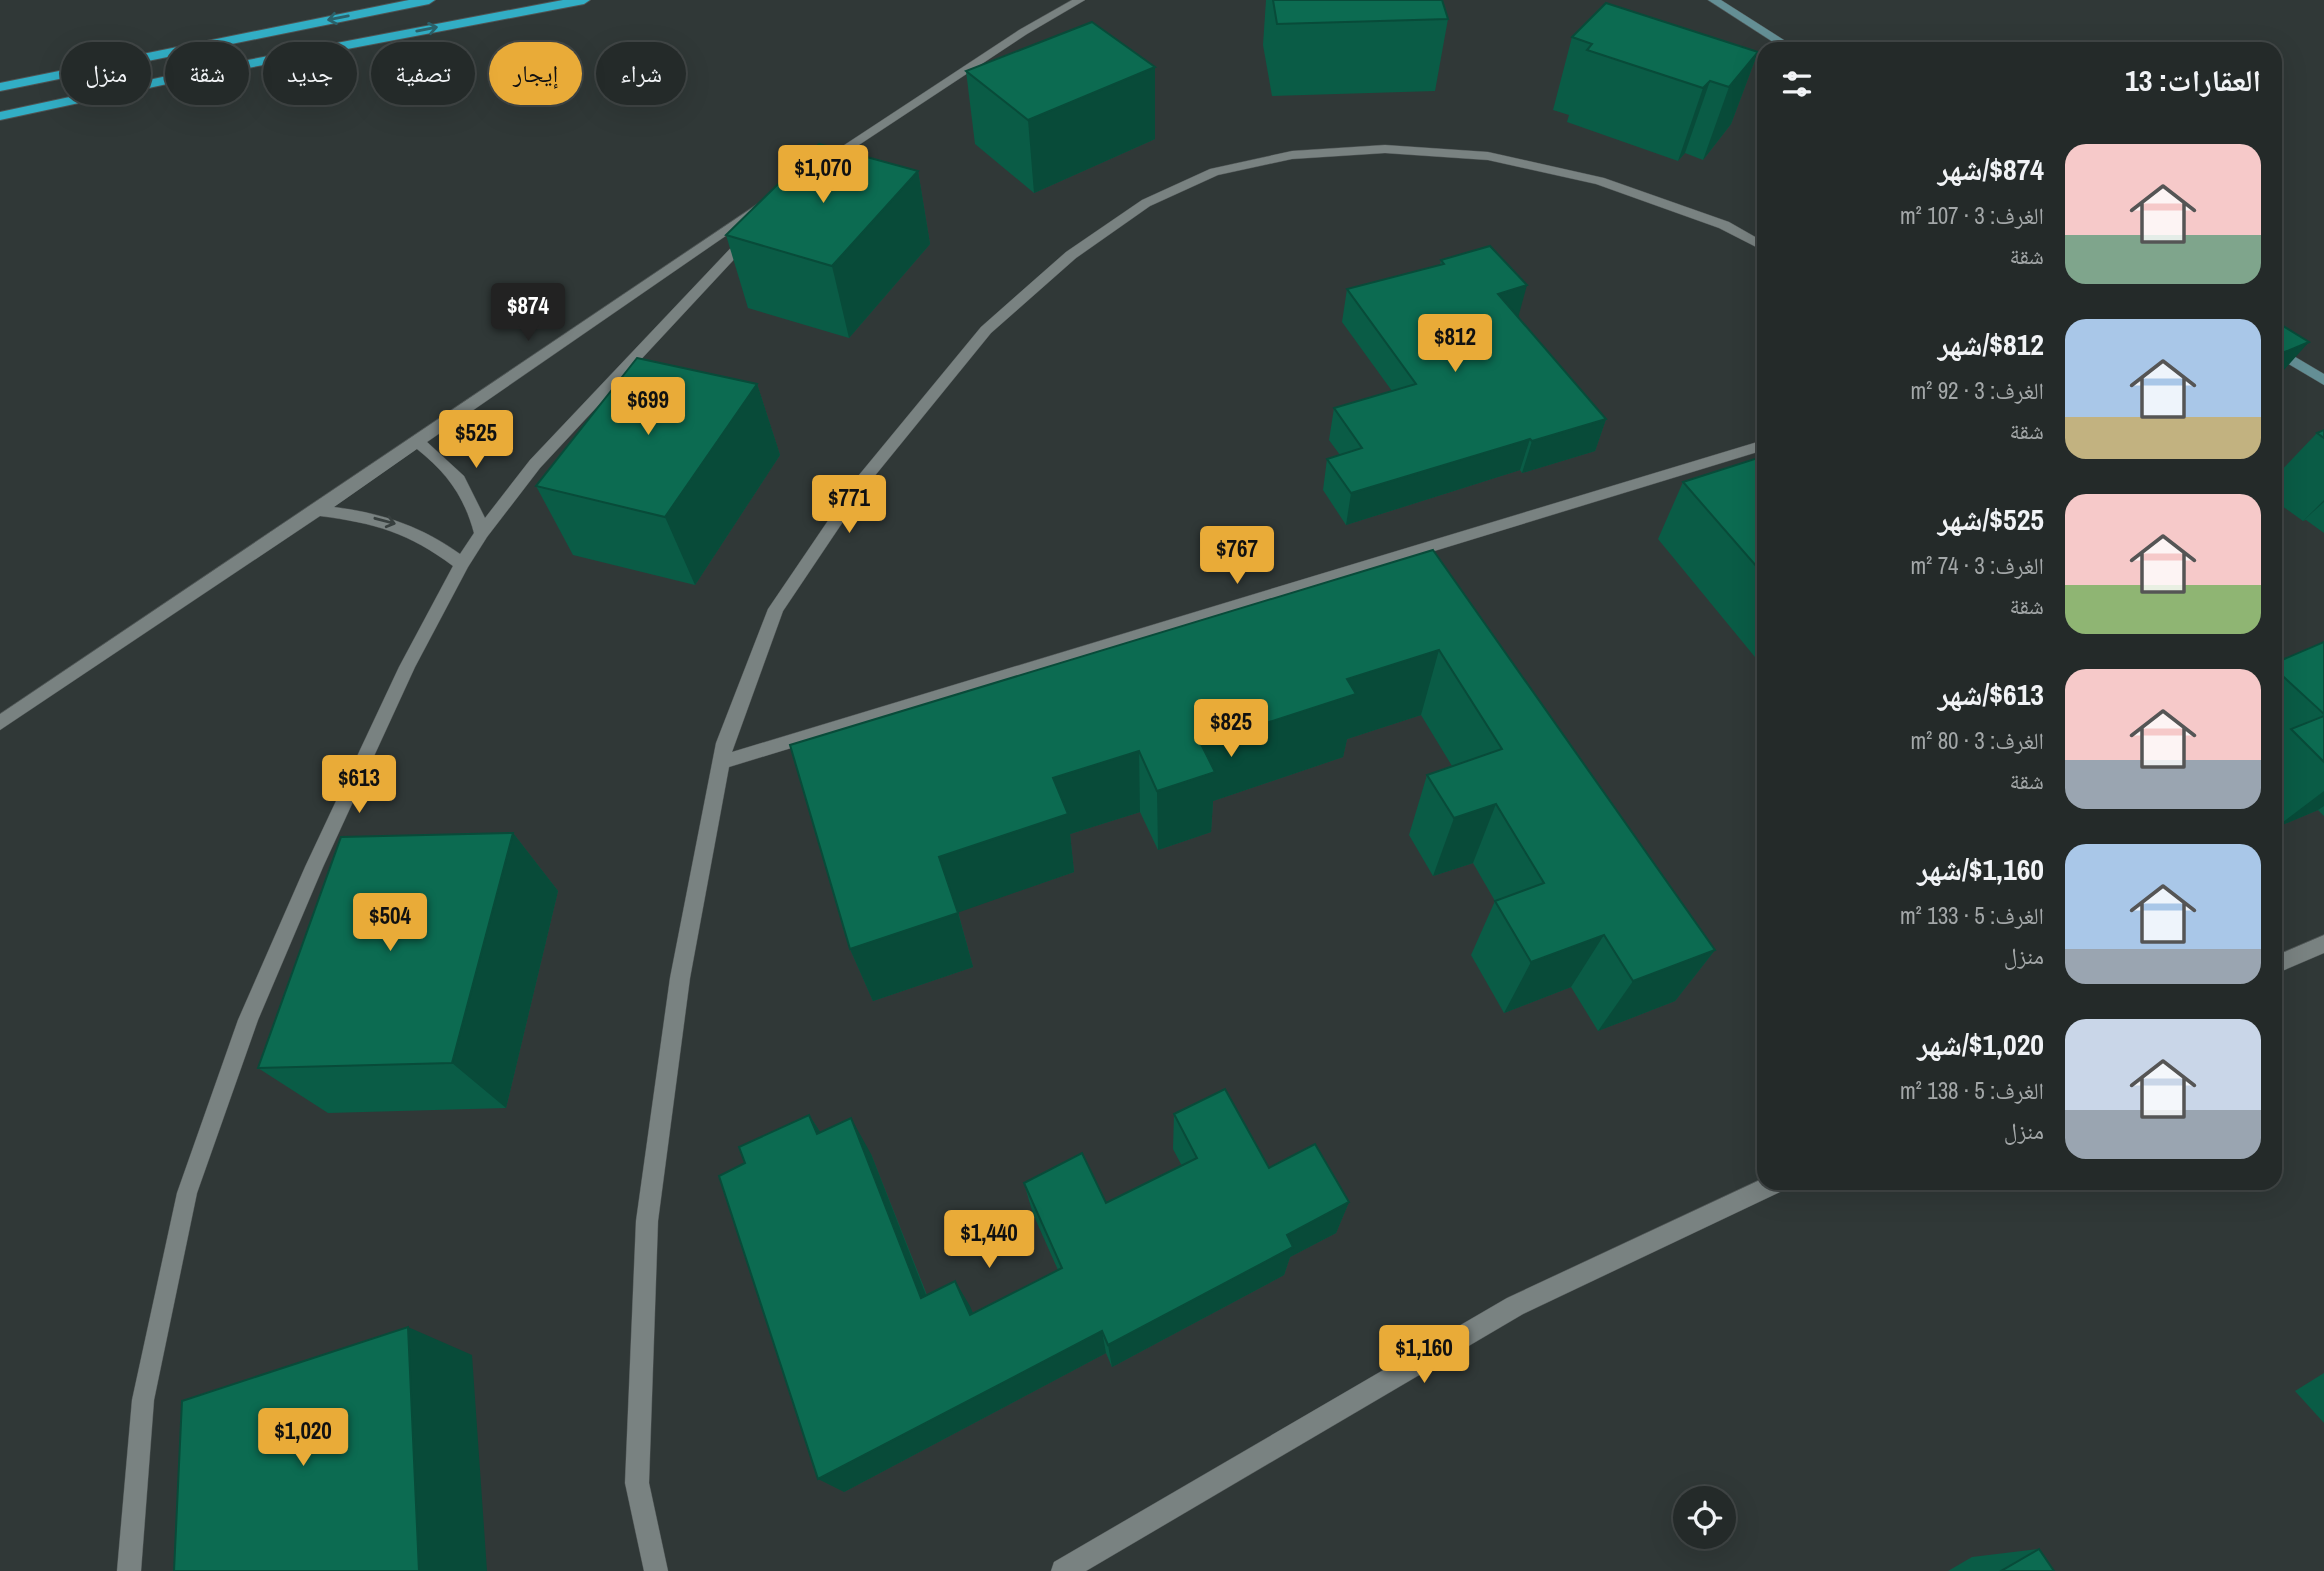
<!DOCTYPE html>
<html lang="ar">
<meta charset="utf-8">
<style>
body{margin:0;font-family:"Archivo Narrow","Noto Naskh Arabic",sans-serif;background:#2c3231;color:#f1f3f6;direction:rtl;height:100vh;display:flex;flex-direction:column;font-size:26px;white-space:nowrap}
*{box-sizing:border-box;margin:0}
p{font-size:23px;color:#a3a7a8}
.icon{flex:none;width:38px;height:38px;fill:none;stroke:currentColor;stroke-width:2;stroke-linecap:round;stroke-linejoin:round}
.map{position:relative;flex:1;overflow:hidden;direction:ltr}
.details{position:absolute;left:1757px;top:42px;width:525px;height:1148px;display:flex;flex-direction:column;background:#242a29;border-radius:21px;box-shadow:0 7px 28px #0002,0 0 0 2px #414646;direction:rtl}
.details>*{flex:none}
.guide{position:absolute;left:21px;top:42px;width:665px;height:63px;direction:rtl;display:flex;gap:14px}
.tools{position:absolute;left:1673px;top:1486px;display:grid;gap:14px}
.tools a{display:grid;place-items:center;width:63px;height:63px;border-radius:50%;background:#242a29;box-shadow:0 7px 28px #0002,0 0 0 2px #414646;font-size:35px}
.price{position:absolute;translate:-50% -60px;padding:0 16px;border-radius:7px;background:#e9ab38;color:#111;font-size:23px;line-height:46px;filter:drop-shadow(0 2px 4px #0008)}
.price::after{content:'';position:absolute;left:50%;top:42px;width:21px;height:16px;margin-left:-10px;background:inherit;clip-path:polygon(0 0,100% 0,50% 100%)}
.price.on{background:#222;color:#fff}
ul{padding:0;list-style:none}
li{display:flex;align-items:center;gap:21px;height:175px;padding:0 21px}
li span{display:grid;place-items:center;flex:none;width:196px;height:140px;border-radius:21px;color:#555}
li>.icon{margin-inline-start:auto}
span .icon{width:84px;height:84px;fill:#fffc;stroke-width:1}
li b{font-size:30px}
h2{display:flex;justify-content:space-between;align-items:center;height:84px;padding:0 21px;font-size:30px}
.chip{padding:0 24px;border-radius:32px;background:#242a29;box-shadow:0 7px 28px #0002,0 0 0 2px #414646;font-size:24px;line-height:63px}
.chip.on{background:#e9ab38;color:#111}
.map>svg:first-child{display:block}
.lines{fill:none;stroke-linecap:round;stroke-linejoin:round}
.street-casing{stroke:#4e5454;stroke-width:1}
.secondary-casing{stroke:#4e5454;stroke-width:1}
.highway-casing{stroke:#4e5454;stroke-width:2}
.street{fill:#798281;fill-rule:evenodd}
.secondary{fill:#648f95;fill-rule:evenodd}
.highway{fill:#32aec5;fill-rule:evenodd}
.wall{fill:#0a5c46}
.shaded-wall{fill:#084b39}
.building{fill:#0c6b51;stroke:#084b39;stroke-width:2}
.oneway{stroke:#2b616a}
.oneway2{stroke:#373f3e}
</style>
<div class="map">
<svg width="2324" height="1571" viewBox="0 0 2324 1571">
<rect width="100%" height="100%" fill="#303837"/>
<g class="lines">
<defs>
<g id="street">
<path d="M1072,0H1085L1027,34L827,166L817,163L1019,30Z"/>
<path d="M1385,145L1488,152L1604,178L1729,222L1764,242V251L1719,228L1596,184L1488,160L1385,153L1292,159L1218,175L1150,206L1076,258L991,333L869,483L783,611L732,752L1764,440V450L729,767L690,978L658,1221L649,1483L668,1571H644L625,1483L636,1221L670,978L716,743L768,609L859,475L981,327L1066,252L1142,200L1210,169L1292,151Z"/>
<path d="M765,199L771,203L769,206L427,442L464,476L485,518L530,460L743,235L748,234L754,238L540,468L487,537L468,567L415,667L323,867L258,1020L197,1193L154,1400L141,1571H117L132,1400L177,1193L238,1020L305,867L399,667L453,566C409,533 375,523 320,516L0,730V714ZM417,449C447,473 464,496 474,533L460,554C421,526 381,513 334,507Z"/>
<path d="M2324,935V953L2275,974V956Z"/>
<path d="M1764,1178V1183H1787L1784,1190L1523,1314L1086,1571H1051L1054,1562L1507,1298Z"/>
</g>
<g id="secondary">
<path d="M1708,0H1721L1798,49H1784Z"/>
<path d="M2275,345L2324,374V385L2275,356Z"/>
</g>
<g id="highway">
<path d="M409,0H435L429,4L0,91V83Z"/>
<path d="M563,0H590L584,4L195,78L0,120V112L195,70Z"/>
</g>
</defs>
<use href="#street" class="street-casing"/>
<use href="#secondary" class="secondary-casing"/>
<use href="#highway" class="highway-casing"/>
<use href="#street" class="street"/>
<use href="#secondary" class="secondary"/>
<use href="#highway" class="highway"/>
</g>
<g class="wall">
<path d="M1266,0H1442L1448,19L1435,91L1272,96L1263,45Z"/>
<path d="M1572,37L1758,52L1731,124L1703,160L1685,153L1678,161L1567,122L1569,115L1553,110Z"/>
<path d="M966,71L1155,139L1034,193L975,144Z"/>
<path d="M918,171L930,244L849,338L748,308L726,235Z"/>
<path d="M1441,260L1518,318L1606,419L1595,451L1522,473L1520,470L1346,525L1323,490L1327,459L1340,455L1329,440L1334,408L1392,391L1342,322L1347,289L1440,265Z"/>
<path d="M757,384L780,455L695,585L573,555L536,486Z"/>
<path d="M2324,430V533L2306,520L2303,521L2275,501V477L2317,433Z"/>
<path d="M1764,456V668L1658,539L1683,482Z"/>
<path d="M1433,550L1715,950L1675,1001L1598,1031L1571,987L1504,1013L1471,955L1495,901L1473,863L1433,876L1409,835L1427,775L1452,766L1421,715L1347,739L1343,757L1213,801L1211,832L1158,850L1140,812L1070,834L1074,872L958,912L973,967L873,1001L850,949Z"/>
<path d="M2324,642V816L2318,810L2275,828V663Z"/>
<path d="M513,833L558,891L506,1108L328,1113L258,1068Z"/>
<path d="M1174,1114L1269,1168L1349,1202L1336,1233L1290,1257L1284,1275L1112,1367L1106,1353L844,1492L809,1115L820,1132L871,1154L927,1295L955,1281L973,1313L1058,1270L1033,1214L1024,1183L1106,1203L1182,1166L1173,1149Z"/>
<path d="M2324,1373V1423L2295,1391Z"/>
<path d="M2039,1549L2054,1571H1948L1972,1557Z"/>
</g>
<g class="shaded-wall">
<path d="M1758,52L1731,124L1703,160L1729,87Z"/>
<path d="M1155,67V139L1034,193L1028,120Z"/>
<path d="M1710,81L1685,153L1678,161L1703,88Z"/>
<path d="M918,171L930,244L849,338L832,266Z"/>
<path d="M1527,285L1518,318L1498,294Z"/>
<path d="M2309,342L2275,380V356Z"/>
<path d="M757,384L780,455L695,585L665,517Z"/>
<path d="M1606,419L1595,451L1522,473L1532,441Z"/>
<path d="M1530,439L1520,470L1346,525L1351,493Z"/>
<path d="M2324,500V502L2303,521Z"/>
<path d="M1439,650L1421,715L1347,739L1343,757L1213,801L1211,832L1158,850L1157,791L1201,744L1347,679Z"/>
<path d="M1139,751L1140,812L1070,834L1074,872L954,914L939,857L1053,778Z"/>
<path d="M2324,791V806L2318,810L2275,828Z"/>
<path d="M1496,804L1473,863L1433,876L1454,818Z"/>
<path d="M513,833L558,891L506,1108L452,1063Z"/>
<path d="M958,913L973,967L873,1001L850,949Z"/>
<path d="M1604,935L1571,987L1504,1013L1531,962Z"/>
<path d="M1715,950L1675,1001L1598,1031L1633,981Z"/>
<path d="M809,1115L832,1150L817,1134Z"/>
<path d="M851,1118L871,1154L937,1323L921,1298Z"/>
<path d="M1349,1202L1336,1233L1290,1257L1284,1275L1112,1367L1108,1345L1287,1235Z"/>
<path d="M955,1281L970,1306L983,1339L970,1315Z"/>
<path d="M408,1327L472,1355L487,1571H419Z"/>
<path d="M1102,1331L1106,1353L844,1492L818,1479Z"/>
</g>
<g class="building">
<path d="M1273,0H1442L1448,19L1277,24Z"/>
<path d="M1606,3L1758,52L1729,87L1710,81L1703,88L1587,50L1592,44L1572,37Z"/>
<path d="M1092,22L1155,67L1028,120L966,71Z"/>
<path d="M819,144L918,171L832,266L726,235Z"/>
<path d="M1490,246L1527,285L1498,294L1606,419L1532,441L1530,439L1351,493L1327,459L1362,448L1334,408L1416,384L1347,289L1444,264L1441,260Z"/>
<path d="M2275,321L2309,342L2275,356Z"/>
<path d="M637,358L757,384L665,517L536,486Z"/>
<path d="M2324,430V438L2317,433Z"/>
<path d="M1764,456V575L1683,482Z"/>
<path d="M1433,550L1715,950L1633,981L1604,935L1531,962L1495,901L1544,883L1496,804L1454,818L1427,775L1502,749L1439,650L1347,679L1356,694L1201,744L1215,772L1157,791L1139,751L1053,778L1068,814L939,857L958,913L850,949L790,745Z"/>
<path d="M2324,642V714L2275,669V663Z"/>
<path d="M2324,716V762L2291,729Z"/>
<path d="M513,833L452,1063L258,1068L341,837Z"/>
<path d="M1225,1089L1269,1168L1315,1144L1349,1202L1287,1235L1293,1247L1108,1345L1102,1331L818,1479L719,1176L745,1163L739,1147L809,1115L817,1134L851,1118L921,1298L955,1281L970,1315L1062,1268L1024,1183L1082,1153L1106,1203L1197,1158L1174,1114Z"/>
<path d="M408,1327L419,1571H174L182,1401Z"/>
<path d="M2039,1549L2054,1571H2001Z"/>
</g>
<defs><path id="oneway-shaft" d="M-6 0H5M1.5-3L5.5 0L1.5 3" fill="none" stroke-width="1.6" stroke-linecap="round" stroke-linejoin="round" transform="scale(1.75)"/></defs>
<g class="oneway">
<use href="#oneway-shaft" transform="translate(338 18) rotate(169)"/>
<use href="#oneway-shaft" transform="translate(427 29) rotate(-11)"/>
</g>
<use class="oneway2" href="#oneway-shaft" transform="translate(385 521) rotate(15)"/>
</svg>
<div class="tools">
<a><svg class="icon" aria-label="locate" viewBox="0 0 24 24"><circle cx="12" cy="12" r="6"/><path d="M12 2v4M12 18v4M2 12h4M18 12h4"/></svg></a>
</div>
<b class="price" style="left:823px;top:205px">$1,070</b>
<b class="price on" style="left:528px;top:343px">$874</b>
<b class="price" style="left:1455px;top:374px">$812</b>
<b class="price" style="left:648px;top:437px">$699</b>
<b class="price" style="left:476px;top:470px">$525</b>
<b class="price" style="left:849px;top:535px">$771</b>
<b class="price" style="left:1237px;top:586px">$767</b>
<b class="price" style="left:1231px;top:759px">$825</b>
<b class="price" style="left:359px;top:815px">$613</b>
<b class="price" style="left:390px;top:953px">$504</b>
<b class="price" style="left:989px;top:1270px">$1,440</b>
<b class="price" style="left:1424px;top:1385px">$1,160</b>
<b class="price" style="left:303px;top:1468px">$1,020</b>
<div class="guide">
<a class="chip">شراء</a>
<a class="chip on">إيجار</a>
<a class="chip">تصفية</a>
<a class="chip">جديد</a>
<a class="chip">شقة</a>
<a class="chip">منزل</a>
</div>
<section class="details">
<h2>العقارات: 13<svg class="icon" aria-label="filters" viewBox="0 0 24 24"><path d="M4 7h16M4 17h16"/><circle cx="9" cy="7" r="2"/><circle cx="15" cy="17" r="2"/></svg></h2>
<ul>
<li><span style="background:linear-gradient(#f6c9c9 65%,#7fa58c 0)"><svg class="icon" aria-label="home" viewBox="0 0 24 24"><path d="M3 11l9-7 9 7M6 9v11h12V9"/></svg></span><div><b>$874/شهر</b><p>الغرف: 3 · 107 m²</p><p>شقة</p></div></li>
<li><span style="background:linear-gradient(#a9c7e8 70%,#c2b280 0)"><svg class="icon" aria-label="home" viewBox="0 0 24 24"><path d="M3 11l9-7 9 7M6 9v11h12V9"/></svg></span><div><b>$812/شهر</b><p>الغرف: 3 · 92 m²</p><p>شقة</p></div></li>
<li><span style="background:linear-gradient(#f6c9c9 65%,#8fb573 0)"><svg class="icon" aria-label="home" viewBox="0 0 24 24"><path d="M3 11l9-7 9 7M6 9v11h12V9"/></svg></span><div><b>$525/شهر</b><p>الغرف: 3 · 74 m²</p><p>شقة</p></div></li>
<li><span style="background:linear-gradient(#f6c9c9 65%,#9aa5b1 0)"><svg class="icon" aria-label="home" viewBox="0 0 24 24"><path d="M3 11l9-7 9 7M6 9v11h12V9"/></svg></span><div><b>$613/شهر</b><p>الغرف: 3 · 80 m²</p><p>شقة</p></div></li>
<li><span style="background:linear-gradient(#a9c7e8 75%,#9aa5b1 0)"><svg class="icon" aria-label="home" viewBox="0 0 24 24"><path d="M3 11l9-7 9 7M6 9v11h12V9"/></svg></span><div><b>$1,160/شهر</b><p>الغرف: 5 · 133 m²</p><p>منزل</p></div></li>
<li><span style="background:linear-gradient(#c9d6e8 65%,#9aa5b1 0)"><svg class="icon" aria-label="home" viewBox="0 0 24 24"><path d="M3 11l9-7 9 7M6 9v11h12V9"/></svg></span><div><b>$1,020/شهر</b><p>الغرف: 5 · 138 m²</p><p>منزل</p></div></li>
</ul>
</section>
</div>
